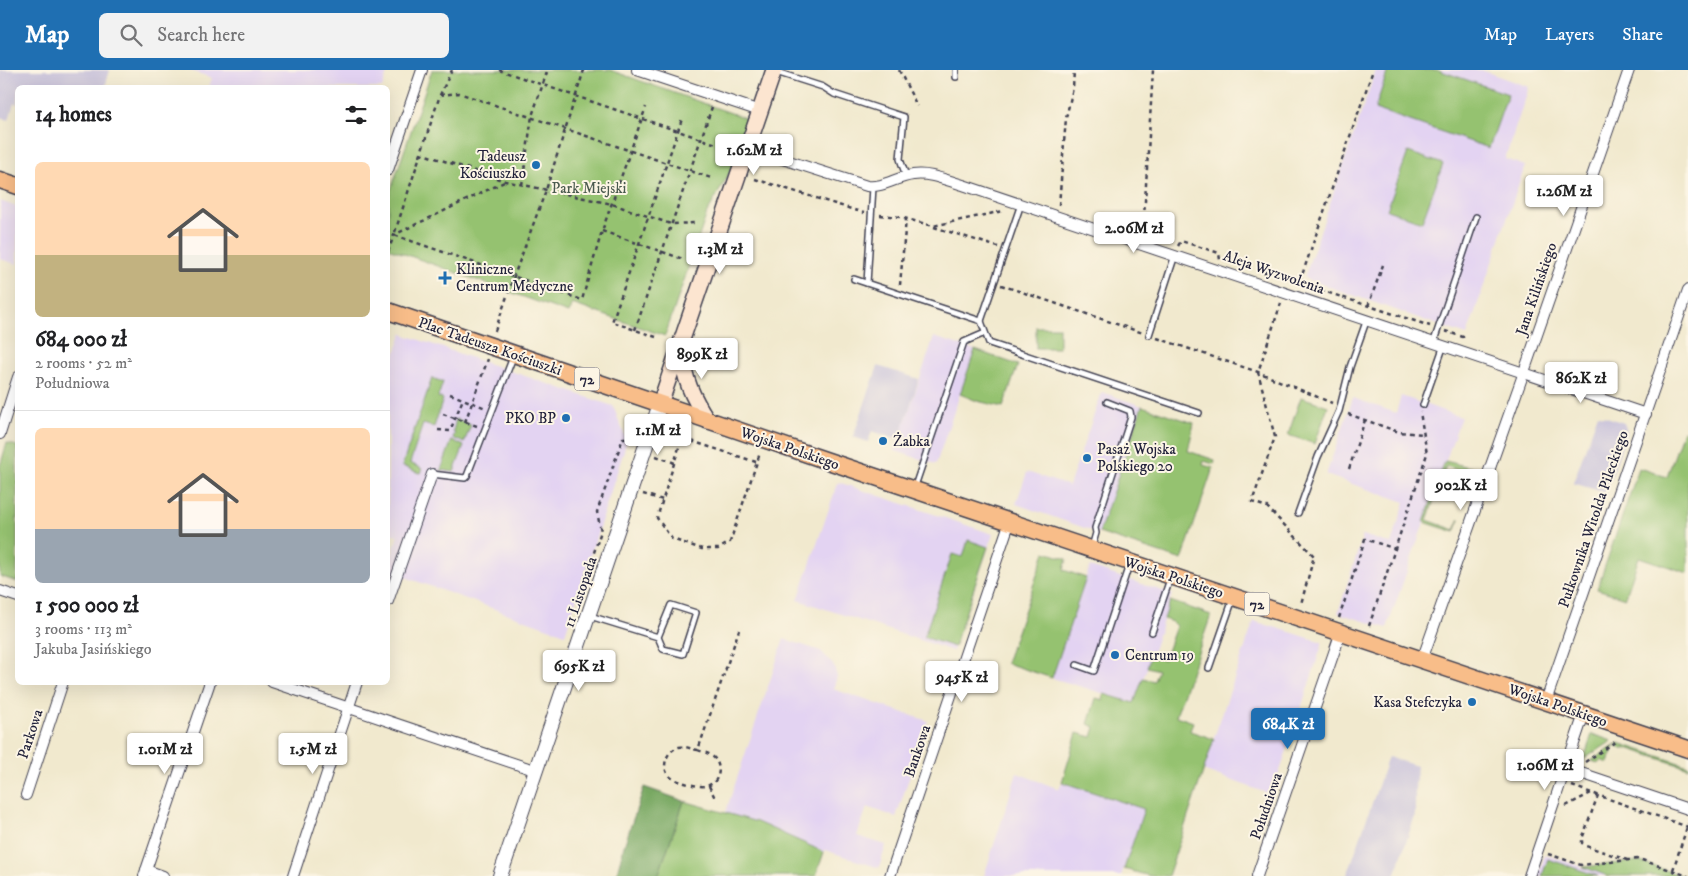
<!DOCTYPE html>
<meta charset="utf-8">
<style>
body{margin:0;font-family:"IM FELL DW Pica",serif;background:#f2f2f2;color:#202124;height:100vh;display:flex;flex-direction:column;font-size:19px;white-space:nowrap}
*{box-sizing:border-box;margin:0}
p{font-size:16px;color:#757577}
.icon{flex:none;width:28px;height:28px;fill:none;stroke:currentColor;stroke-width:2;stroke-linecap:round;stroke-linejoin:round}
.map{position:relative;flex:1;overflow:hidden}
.details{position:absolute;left:15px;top:15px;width:375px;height:600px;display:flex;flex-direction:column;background:#fff;border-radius:8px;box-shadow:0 5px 20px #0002}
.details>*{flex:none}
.price{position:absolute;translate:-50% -42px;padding:0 11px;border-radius:5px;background:#fff;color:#222;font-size:16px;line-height:32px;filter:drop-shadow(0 1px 2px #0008)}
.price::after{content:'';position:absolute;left:50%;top:30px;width:15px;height:11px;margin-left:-8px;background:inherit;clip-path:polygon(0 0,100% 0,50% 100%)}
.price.current{background:#1f6fb2;color:#fff}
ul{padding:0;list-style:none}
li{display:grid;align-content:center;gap:10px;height:265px;padding:0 20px}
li+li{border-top:1px solid #e0e0e0}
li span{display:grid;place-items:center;height:155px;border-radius:8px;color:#555}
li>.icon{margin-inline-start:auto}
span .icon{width:90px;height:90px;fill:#fffc;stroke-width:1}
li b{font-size:21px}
h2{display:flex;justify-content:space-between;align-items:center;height:60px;padding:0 20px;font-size:21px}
header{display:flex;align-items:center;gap:30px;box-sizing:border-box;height:70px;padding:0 25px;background:#1f6fb2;color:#fff}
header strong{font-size:24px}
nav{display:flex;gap:28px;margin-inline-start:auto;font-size:18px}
.search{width:350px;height:45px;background:#f2f2f2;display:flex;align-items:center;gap:12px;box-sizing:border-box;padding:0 18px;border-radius:8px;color:#757577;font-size:19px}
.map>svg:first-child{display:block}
.built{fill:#e3d3f2}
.industrial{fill:#c6c0da}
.green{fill:#95c270;stroke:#5c7256}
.forest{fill:#78a862;stroke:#4d654e}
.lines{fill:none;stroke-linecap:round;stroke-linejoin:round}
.service-casing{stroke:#414051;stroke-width:8}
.minor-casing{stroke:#414051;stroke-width:12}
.tertiary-casing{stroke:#414051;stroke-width:16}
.secondary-casing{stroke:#414051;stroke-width:18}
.primary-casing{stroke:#414051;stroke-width:19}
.path{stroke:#414051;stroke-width:2.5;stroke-dasharray:4 4;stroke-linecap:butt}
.service{stroke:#fff;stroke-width:5}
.minor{stroke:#fff;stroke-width:10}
.tertiary{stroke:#fff;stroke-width:14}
.secondary{stroke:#fce5d0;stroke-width:15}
.primary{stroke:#f8bd89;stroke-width:16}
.poi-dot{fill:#1f6fb2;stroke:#fcf5e5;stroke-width:2}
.labels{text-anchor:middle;stroke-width:4;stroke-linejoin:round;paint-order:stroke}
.shield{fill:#fcf5e5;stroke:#63616e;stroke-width:1}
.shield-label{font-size:14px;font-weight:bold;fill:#22223b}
.poi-label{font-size:15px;fill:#22223b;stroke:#fcf5e5;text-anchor:start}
.park-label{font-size:15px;fill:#4a5a4e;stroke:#fcf5e5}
.street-label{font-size:15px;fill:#22223b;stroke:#fcf5e5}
</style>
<header>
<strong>Map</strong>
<div class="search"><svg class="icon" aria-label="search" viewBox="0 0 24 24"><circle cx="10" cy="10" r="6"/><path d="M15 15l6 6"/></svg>Search here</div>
<nav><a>Map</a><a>Layers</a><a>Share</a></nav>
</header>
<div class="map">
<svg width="1688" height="806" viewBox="0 0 1688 806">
<rect width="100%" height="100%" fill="#fcf5e5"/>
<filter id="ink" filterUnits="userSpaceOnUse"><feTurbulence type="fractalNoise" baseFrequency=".02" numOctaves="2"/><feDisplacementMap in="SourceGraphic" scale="10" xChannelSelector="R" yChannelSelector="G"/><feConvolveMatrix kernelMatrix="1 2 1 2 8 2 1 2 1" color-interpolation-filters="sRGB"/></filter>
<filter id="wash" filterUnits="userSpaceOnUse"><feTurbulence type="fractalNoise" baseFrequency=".0096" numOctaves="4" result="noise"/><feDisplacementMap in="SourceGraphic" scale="20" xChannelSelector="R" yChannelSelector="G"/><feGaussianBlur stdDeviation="1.12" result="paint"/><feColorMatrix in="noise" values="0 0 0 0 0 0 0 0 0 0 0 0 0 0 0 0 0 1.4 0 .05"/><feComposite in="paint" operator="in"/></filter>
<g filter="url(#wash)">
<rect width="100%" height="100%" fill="#f1e9ce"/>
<g class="built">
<path d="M189,0H388L382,18H304L298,16L297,18L209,17L212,8Z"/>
<path d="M1376,0H1481L1529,17L1505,89L1525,96L1467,265L1304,208Z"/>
<path d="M0,131L17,137V194L0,189Z"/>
<path d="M402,264L613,336L627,371L565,564L388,501V496L398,466L388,462V303Z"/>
<path d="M934,267L975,280L936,394L895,381Z"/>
<path d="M1102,322L1142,336L1099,463L1016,434L1027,402L1069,416Z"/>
<path d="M1401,326L1461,347L1387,558L1338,543L1363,465L1391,474L1405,432L1326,405L1353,328L1396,343Z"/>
<path d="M838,412L993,464L953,581L798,530Z"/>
<path d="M1090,497L1172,524L1135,633L1052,608L1079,523Z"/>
<path d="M1254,551L1322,572V575L1272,725L1203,700Z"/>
<path d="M784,569L821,581L834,596L837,607L833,619L928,651L896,747L867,737L857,766L886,775L879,798L825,780L816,806H658L684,731L725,744Z"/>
<path d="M1017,703L1059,719L1062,712L1145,739L1121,806H984Z"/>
<path d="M1545,785L1550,786L1608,806H1538Z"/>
</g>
<g class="industrial">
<path d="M0,0H110L105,17L18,18L17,34L14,33L9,50L0,47Z"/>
<path d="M878,296L919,309L899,370L872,361L868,372L853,367Z"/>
<path d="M1598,344L1624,353L1627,361L1606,423L1573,413Z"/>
<path d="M1388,687L1417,696L1415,718V745L1395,806H1347Z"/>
</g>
<g class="green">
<path d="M432,0H610L748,49L734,95L707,143L665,266L572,234L568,243L388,178V128Z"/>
<path d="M1388,0H1438L1508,24L1489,78L1375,39Z"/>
<path d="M1408,82L1443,94L1422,152L1387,140Z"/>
<rect x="1036" y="257" width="23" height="21"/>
<path d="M975,280L1018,295L1003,337L977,331L960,324Z"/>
<path d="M432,308L443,312L438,327L443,329L434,357L423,354L410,393L421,398L422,402L419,403L402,396Z"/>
<path d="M1301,327L1328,336L1315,374L1288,365Z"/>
<path d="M1142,336L1194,353L1188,381L1215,390L1214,394L1204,391L1203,395L1213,398L1182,490L1099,463Z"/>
<path d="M456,349L471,355L464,373L453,368L455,362L453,361Z"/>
<path d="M1683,361L1688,363V503L1639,487L1625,528L1597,519L1639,398L1667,407Z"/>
<path d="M452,370L464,376L454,402L441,400Z"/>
<path d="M7,373L17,376V512L0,506V396Z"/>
<path d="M1445,391L1477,399L1472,414H1471L1474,405L1446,396L1427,450L1455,460L1460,449L1455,462L1424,452Z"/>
<path d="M968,470L988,477L954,577L924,567L952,484L963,487Z"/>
<path d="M1045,482L1067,489L1064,500L1086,508L1052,608L1006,593Z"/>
<path d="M1170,531L1211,545L1176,646L1193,652L1190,661L1214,669L1168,806H1150L1124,799L1144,739L1062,712L1077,663L1092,667L1095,657L1088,654L1096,628L1103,630L1104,624L1134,633L1143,608L1154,611L1158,600L1147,597L1151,585L1164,590L1176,556L1172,552L1164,549Z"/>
<path d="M1592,664L1612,671L1584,689Z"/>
<path d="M1619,673L1688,696V698L1624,677L1623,679L1614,676L1608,693L1600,690L1599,693L1591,691Z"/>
<path d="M684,731L757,752L824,782L816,806H658Z"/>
<path d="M1548,789L1598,806H1542Z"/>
<path d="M1638,791L1683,806H1608L1583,797Z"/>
</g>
<path class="forest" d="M644,717L684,731L658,806H616L624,776Z"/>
</g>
<g filter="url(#ink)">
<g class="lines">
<defs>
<g id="service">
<path d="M776,2L823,17L834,24L904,47L900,89L906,106"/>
<path d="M956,7V0"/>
<path d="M854,209L981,251L1021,134"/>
<path d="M867,213L873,117"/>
<path d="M981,251L989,273L1199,343"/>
<path d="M1149,265L1175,185"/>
<path d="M1434,271L1476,147"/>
<path d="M1423,335L1444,275"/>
<path d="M432,404L465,408L467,406L513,287"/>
<path d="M915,416L964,272L985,263"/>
<path d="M1298,443L1318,387L1339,341L1350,297L1367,249"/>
<path d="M1092,477L1096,463L1095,458L1131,347L1130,341L1107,332"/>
<path d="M590,546L658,567L671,535L696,543L683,584L663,579L658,567"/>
<path d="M1152,562L1170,509"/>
<path d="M1077,595L1094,601L1129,495"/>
<path d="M1209,598L1233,529"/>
</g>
<g id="minor">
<path d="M637,0L760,41"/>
<path d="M748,78L867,116C884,118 896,107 913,105C929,102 948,111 963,115L1646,344"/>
<path d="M388,100L422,0"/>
<path d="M0,364L18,307"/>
<path d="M0,521L18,527"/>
<path d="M388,531L432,404"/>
<path d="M1422,590L1524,302L1629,0"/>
<path d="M272,612L537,701"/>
<path d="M1546,631L1688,220"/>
<path d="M1566,698L1688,739"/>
<path d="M26,725L63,612"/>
<path d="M146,800L163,806"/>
<path d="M144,806L210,612"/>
<path d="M293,806L357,612"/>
<path d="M890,806L1010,451"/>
<path d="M1257,806L1341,562"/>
<path d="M1529,806L1584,644"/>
</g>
<path id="tertiary" d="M500,806L660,334"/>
<g id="secondary">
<path d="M681,280C684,309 692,327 708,351"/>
<path d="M660,334L774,0"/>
</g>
<g id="primary">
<path d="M0,110L18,116"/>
<path d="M388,241L825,390L1688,679"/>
</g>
</defs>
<use href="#service" class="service-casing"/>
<use href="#minor" class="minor-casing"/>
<use href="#tertiary" class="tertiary-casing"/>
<use href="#secondary" class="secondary-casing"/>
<use href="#primary" class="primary-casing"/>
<g class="path">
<path d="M452,0L440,25L394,165L582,230L602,161L646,37"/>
<path d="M499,0L722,76"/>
<path d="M899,0L917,36"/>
<path d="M440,25L459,23L711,108"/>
<path d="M420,83L505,111L612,134L671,154L695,153"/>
<path d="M755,109L864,143"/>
<path d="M522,115L532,46L547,2"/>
<path d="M1059,135L1066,48L1073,18L1074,0"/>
<path d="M880,145L900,147L933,156L1003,141"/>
<path d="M1103,150L1110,147L1134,155L1135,162"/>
<path d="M934,157L998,177"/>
<path d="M602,161L683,189"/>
<path d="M1143,164L1153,0"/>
<path d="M1178,176L1181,171L1219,183L1220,190"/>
<path d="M388,182L394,165L504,112"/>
<path d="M1264,204L1268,199L1298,209L1302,214L1430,256"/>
<path d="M1300,211L1373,0"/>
<path d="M900,215L906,149"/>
<path d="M1001,215L1143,263"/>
<path d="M1281,233L1258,302L1275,367L1252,432L1267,437L1314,486L1301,534"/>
<path d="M1368,236L1383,195"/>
<path d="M635,260L712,37"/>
<path d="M495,261L514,206L546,120L584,0"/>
<path d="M1445,261L1463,267V270"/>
<path d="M656,267L612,252L682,49"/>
<path d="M1157,268L1258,302L1332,333"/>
<path d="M450,324L486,338"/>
<path d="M443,344L477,356"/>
<path d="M1348,344L1399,362L1423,364"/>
<path d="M465,352L488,289"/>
<path d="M438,360L450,361L463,329"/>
<path d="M656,386L675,393"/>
<path d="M756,392L682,368L657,448L672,469L702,479H718L730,472L760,383"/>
<path d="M1349,399L1365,350"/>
<path d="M643,424L663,430"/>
<path d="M584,513L601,461L597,442L623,368H635"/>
<path d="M1339,548L1365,469L1396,479"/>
<path d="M1369,556L1427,384L1420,342"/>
<path d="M698,680C702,682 709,683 712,686C722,693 721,711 709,715C702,719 679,712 672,708C659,700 666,680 679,677C685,676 692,679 698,680L739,560"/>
<path d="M1585,692L1618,670"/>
<path d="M709,716L715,728"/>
<path d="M1572,716L1688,757"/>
<path d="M1598,725L1582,769V773L1586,776L1627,790"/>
<path d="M1566,736L1591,723"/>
<path d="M1548,784L1581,795L1639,789L1688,806"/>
<path d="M1673,800L1688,754"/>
</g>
<use href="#service" class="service"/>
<use href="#minor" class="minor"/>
<use href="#tertiary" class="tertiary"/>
<use href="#secondary" class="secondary"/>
<use href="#primary" class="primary"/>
</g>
</g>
<g class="poi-dot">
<circle cx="536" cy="95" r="5"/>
<path d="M442.5 200.5h5v5h5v5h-5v5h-5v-5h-5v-5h5z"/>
<circle cx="566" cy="348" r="5"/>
<circle cx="883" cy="371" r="5"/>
<circle cx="1087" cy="388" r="5"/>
<circle cx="1115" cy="585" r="5"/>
<circle cx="1472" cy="632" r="5"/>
</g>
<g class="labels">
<g class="shield">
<rect x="574.5" y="297.5" width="25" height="23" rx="4"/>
<rect x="1244.5" y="522.5" width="25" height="23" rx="4"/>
</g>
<g class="shield-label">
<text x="587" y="314">72</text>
<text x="1257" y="539">72</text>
</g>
<g class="poi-label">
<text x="526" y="91" text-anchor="end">Tadeusz<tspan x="526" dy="17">Kościuszko</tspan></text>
<text x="456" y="204">Kliniczne<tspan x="456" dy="17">Centrum Medyczne</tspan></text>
<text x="556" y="353" text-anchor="end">PKO BP</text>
<text x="893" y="376">Żabka</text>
<text x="1097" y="384">Pasaż Wojska<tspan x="1097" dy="17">Polskiego 20</tspan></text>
<text x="1125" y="590">Centrum 19</text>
<text x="1462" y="637" text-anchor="end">Kasa Stefczyka</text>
</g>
<g class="park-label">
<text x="589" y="123">Park Miejski</text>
</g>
<g class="street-label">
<text transform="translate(1274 202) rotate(19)" y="5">Aleja Wyzwolenia</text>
<text transform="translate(1536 219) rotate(-71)" y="5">Jana Kilińskiego</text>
<text transform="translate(490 276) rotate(19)" y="5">Plac Tadeusza Kościuszki</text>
<text transform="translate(790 378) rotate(19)" y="5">Wojska Polskiego</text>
<text transform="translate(1593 449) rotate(-71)" y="5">Pułkownika Witolda Pileckiego</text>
<text transform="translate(1174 507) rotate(18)" y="5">Wojska Polskiego</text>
<text transform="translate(580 522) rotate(-71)" y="5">11 Listopada</text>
<text transform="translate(1558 635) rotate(19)" y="5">Wojska Polskiego</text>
<text transform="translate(30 664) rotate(-72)" y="5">Parkowa</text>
<text transform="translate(917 681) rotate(-71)" y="5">Bankowa</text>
<text transform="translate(1266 736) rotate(-71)" y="5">Południowa</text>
</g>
</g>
</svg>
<b class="price" style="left:754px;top:106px">1.62M zł</b>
<b class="price" style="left:1564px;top:147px">1.26M zł</b>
<b class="price" style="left:1134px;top:184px">2.06M zł</b>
<b class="price" style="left:720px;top:205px">1.3M zł</b>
<b class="price" style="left:702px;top:310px">899K zł</b>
<b class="price" style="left:1581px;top:334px">862K zł</b>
<b class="price" style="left:658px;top:386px">1.1M zł</b>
<b class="price" style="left:1461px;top:441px">902K zł</b>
<b class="price" style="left:579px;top:622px">695K zł</b>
<b class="price" style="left:962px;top:633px">945K zł</b>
<b class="price current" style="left:1288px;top:680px">684K zł</b>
<b class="price" style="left:165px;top:705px">1.01M zł</b>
<b class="price" style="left:313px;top:705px">1.5M zł</b>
<b class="price" style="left:1545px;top:721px">1.06M zł</b>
<section class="details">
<h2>14 homes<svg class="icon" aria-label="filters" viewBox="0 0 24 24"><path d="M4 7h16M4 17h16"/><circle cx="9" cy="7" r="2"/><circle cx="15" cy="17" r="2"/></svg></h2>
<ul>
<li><span style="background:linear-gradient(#ffd9b3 60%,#c2b280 0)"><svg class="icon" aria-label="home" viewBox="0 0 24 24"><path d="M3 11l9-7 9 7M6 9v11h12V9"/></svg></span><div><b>684 000 zł</b><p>2 rooms · 52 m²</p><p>Południowa</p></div></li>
<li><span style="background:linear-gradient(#ffd9b3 65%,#9aa5b1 0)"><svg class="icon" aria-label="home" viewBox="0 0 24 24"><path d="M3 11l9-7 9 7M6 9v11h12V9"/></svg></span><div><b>1 500 000 zł</b><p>3 rooms · 113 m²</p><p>Jakuba Jasińskiego</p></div></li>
</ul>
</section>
</div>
